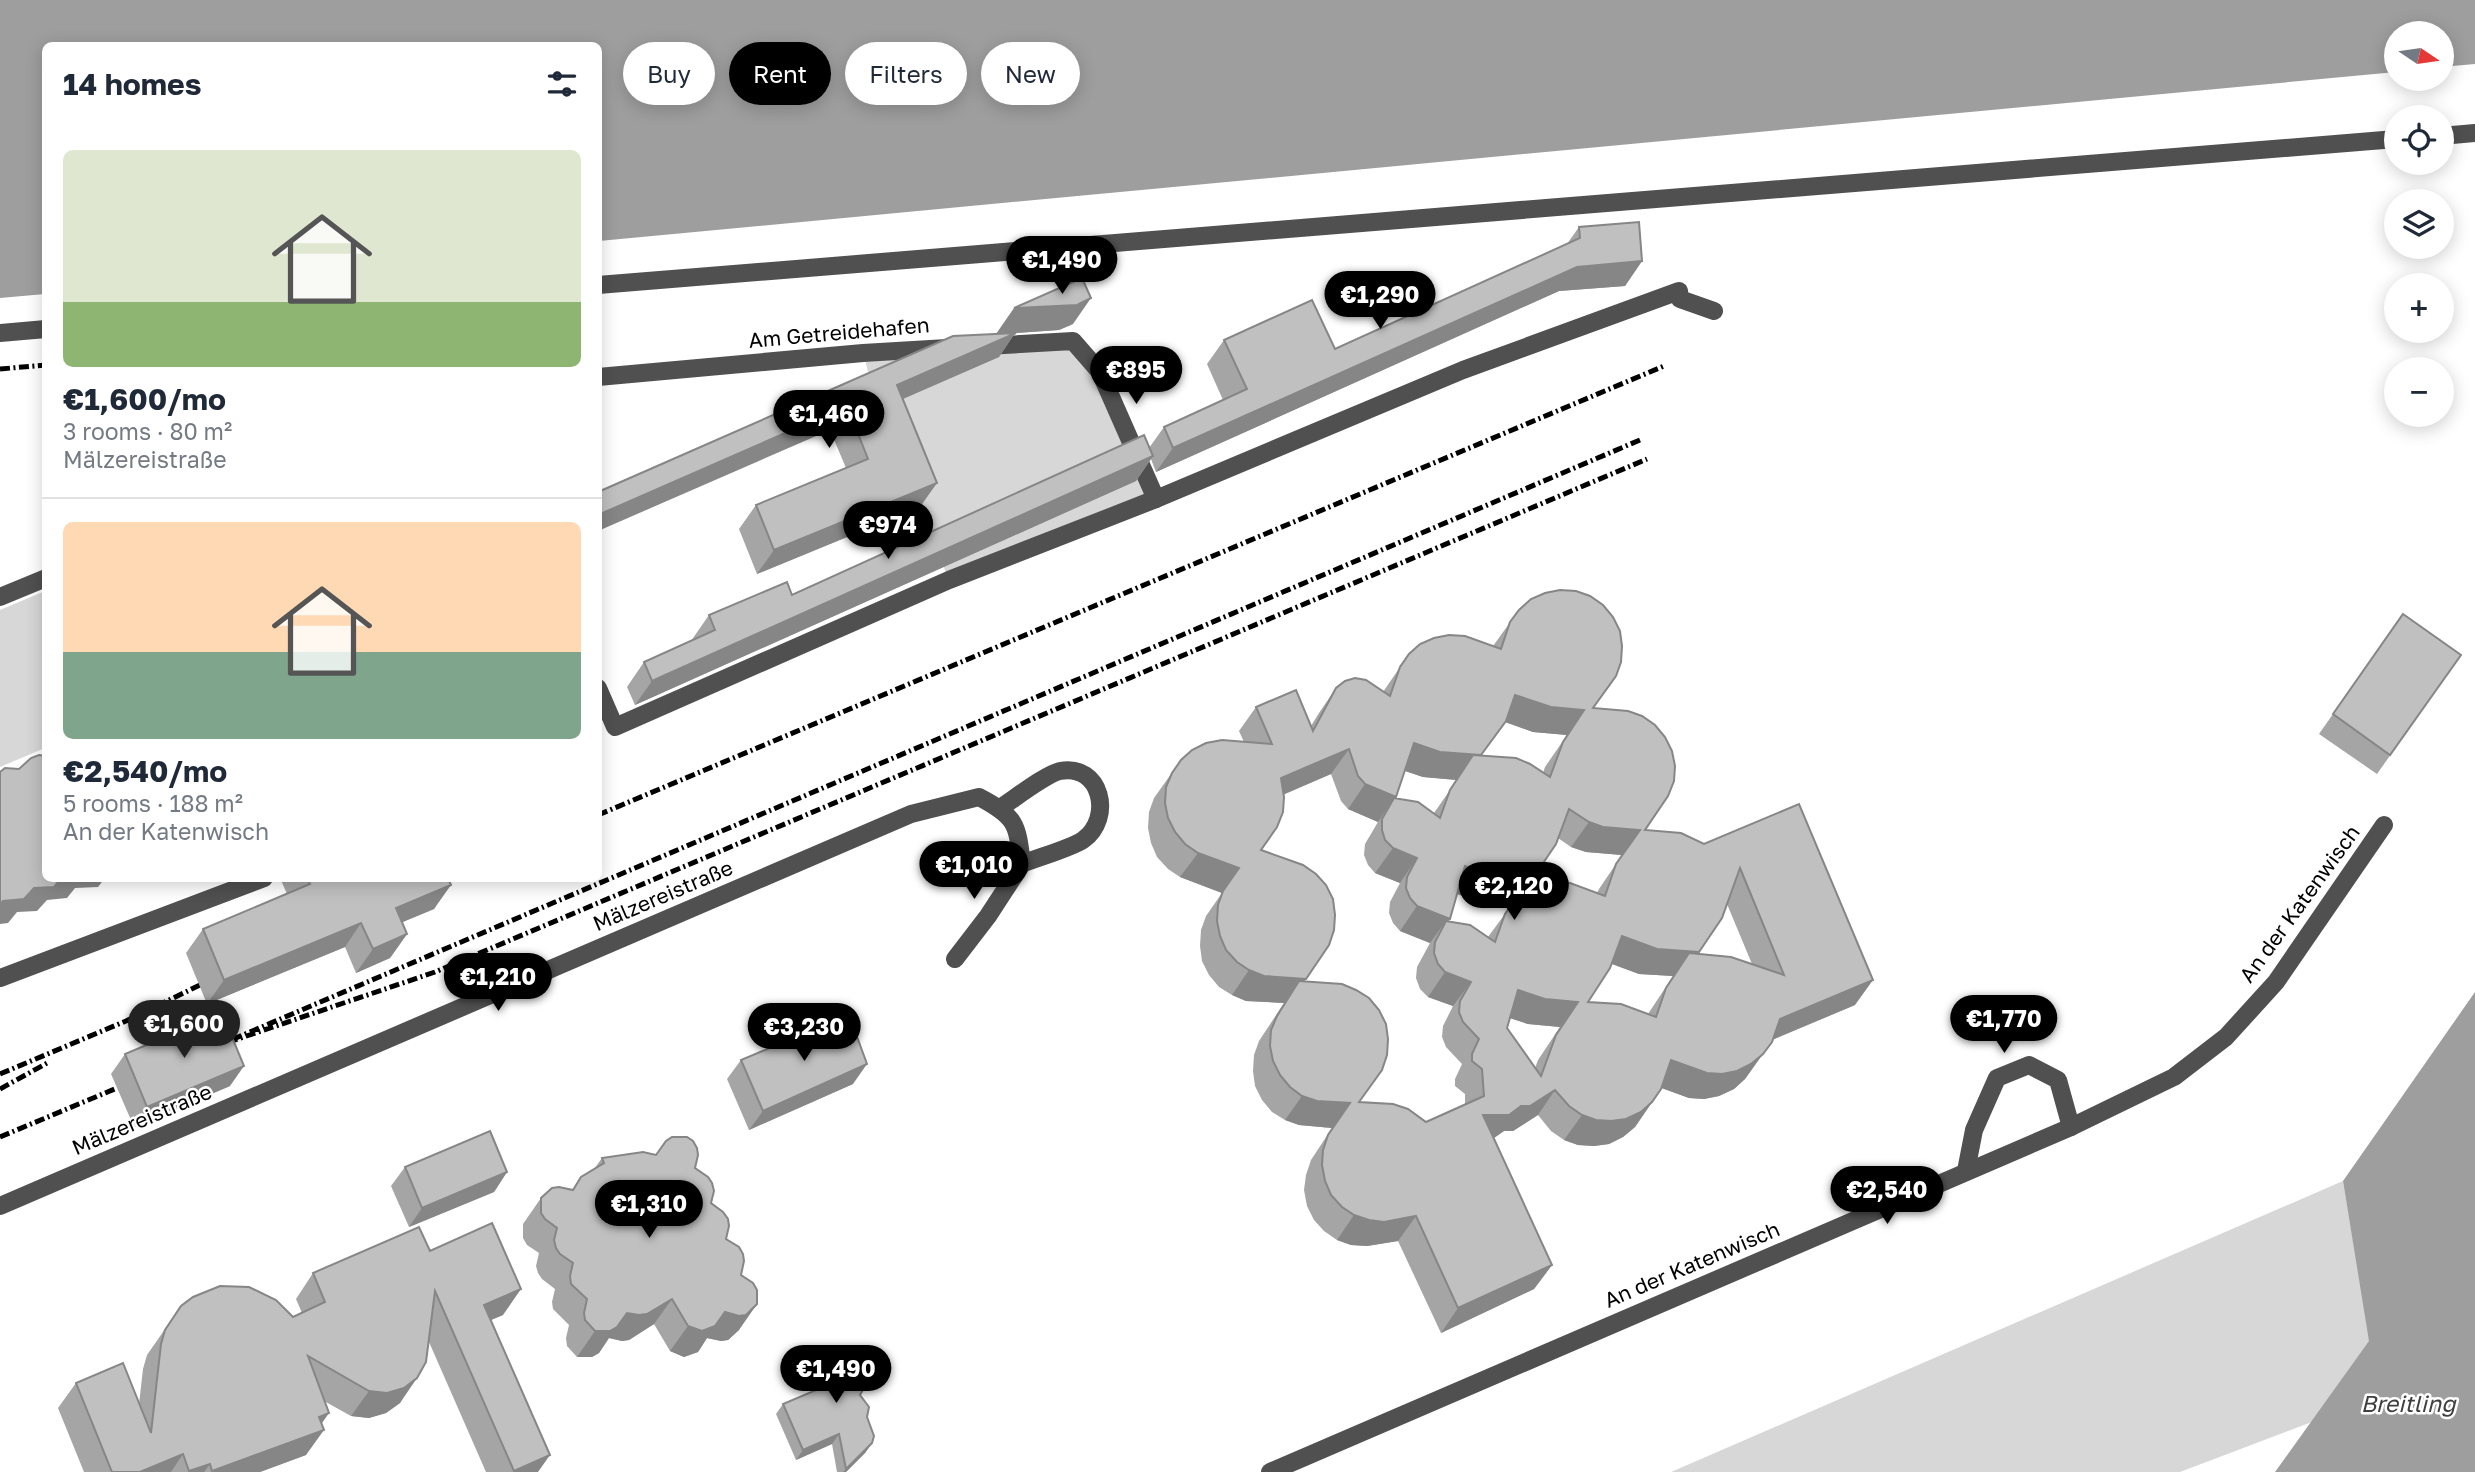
<!DOCTYPE html>
<meta charset="utf-8">
<style>
body{margin:0;font-family:"Golos Text",sans-serif;background:#f2f2f3;color:#1f2937;height:100vh;display:flex;flex-direction:column;font-size:26px;white-space:nowrap}
*{box-sizing:border-box;margin:0}
p{font-size:23px;color:#747a83}
.icon{flex:none;width:38px;height:38px;fill:none;stroke:currentColor;stroke-width:2;stroke-linecap:round;stroke-linejoin:round}
.map{position:relative;flex:1;overflow:hidden}
.panel{position:absolute;left:42px;top:42px;width:560px;height:840px;display:flex;flex-direction:column;background:#fff;border-radius:10px;box-shadow:0 4px 18px #0003}
.panel>*{flex:none}
.top-card{position:absolute;left:623px;top:42px;width:665px;height:63px;display:flex;gap:14px}
.needle{width:46px;rotate:103deg}
.controls{position:absolute;left:2384px;top:21px;display:grid;gap:14px}
.controls a{display:grid;place-items:center;width:70px;height:70px;border-radius:50%;background:#fff;box-shadow:0 4px 18px #0003;font-size:35px}
.price{position:absolute;translate:-50% -60px;padding:0 16px;border-radius:24px;background:#000;color:#fff;font-size:23px;line-height:46px;filter:drop-shadow(0 2px 4px #0008)}
.price::after{content:'';position:absolute;left:50%;top:42px;width:21px;height:16px;margin-left:-10px;background:inherit;clip-path:polygon(0 0,100% 0,50% 100%)}
.price.selected{background:#222;color:#fff}
ul{padding:0;list-style:none}
li{display:grid;align-content:center;gap:14px;height:371px;padding:0 21px}
li+li{border-top:2px solid #e0e1e3}
li span{display:grid;place-items:center;height:217px;border-radius:10px;color:#555}
li>.icon{margin-inline-start:auto}
span .icon{width:126px;height:126px;fill:#fffc;stroke-width:1}
li b{font-size:30px}
h2{display:flex;justify-content:space-between;align-items:center;height:84px;padding:0 21px;font-size:30px}
.tag{padding:0 24px;border-radius:32px;background:#fff;box-shadow:0 4px 18px #0003;font-size:24px;line-height:63px}
.tag.selected{background:#000;color:#fff}
.map>svg:first-child{display:block}
.green{fill:#d7d7d7}
.water{fill:#9e9e9e}
.lines{fill:none;stroke-linecap:round;stroke-linejoin:round}
.minor{stroke:#505050;stroke-width:18}
.rail{stroke:#000;stroke-width:5;stroke-dasharray:10 3.5 2 3.5;stroke-linecap:butt}
.wall{fill:#a5a5a5;fill-rule:evenodd}
.shaded-wall{fill:#868686}
.building{fill:#c0c0c0;stroke:#868686;stroke-width:2;fill-rule:evenodd}
.labels{text-anchor:middle;stroke-width:5;stroke-linejoin:round;paint-order:stroke}
.street-label{font-size:21px;fill:#000;stroke:#fff}
.water-label{font-size:23px;font-style:italic;fill:#3f3f3f;stroke:#fff}
</style>
<div class="map">
<svg width="2475" height="1472" viewBox="0 0 2475 1472">
<rect width="100%" height="100%" fill="#fff"/>
<g class="green">
<path d="M1073,341L1100,372L1156,499L949,580L874,394L863,353Z"/>
<path d="M45,591V748L0,767V610Z"/>
<path d="M2343,1181L2370,1341L2312,1422L2180,1472H1671Z"/>
</g>
<g class="water">
<path d="M0,0H2475V64L2441,67V33H2396V72L599,241L598,46H46L45,294L0,298Z"/>
<path d="M2475,992V1472H2275L2369,1341L2343,1181Z"/>
</g>
<g class="lines">
<g class="minor">
<path d="M2441,136L2475,133"/>
<path d="M598,285L2396,139"/>
<path d="M0,333L46,329"/>
<path d="M986,346L1073,341L1100,372L1156,499"/>
<path d="M598,377L863,353L947,348"/>
<path d="M0,597L46,578"/>
<path d="M598,688L615,727L949,580L1156,499L1463,370L1679,291L1680,299L1714,311"/>
<path d="M955,959L988,916L1022,864"/>
<path d="M0,978L264,878"/>
<path d="M1966,1171L1974,1130L1997,1078L2029,1065L2058,1080L2071,1127"/>
<path d="M0,1206L911,814L979,797C1017,817 1017,824 1022,864C1039,857 1069,849 1083,840C1114,818 1101,763 1060,771C1046,774 1014,799 1000,808"/>
<path d="M1270,1472L2071,1127L2174,1077L2226,1037L2276,982L2384,825"/>
</g>
<g class="rail">
<path d="M0,369L46,365"/>
<path d="M1640,440L217,1046L435,972L1647,459"/>
<path d="M598,815L1664,366"/>
<path d="M0,1074L126,1021L200,985"/>
<path d="M0,1089L49,1062"/>
<path d="M0,1137L117,1088"/>
</g>
</g>
<g class="wall">
<path d="M1579,227L1642,261L1625,286L1559,291L1156,472L1151,459L1136,481L635,705L627,687L644,662L691,641L709,615L792,595L1149,448L1164,427L1223,400L1207,364L1224,340L1335,349L1567,244Z"/>
<path d="M1073,324L1059,330L1015,333L999,357L902,399L920,507L757,574L739,529L756,505L846,468L830,430L598,492L996,334Z"/>
<path d="M1519,610L1594,708L1645,830L1704,844L1799,804L1855,1005L1772,1040L1745,1079L1734,1089L1719,1096L1704,1099L1689,1098L1662,1088L1635,1127L1623,1137L1609,1144L1594,1146L1578,1145L1564,1140L1551,1131L1538,1115L1513,1131H1504L1494,1138L1552,1265L1534,1289L1441,1333L1398,1241L1367,1246L1351,1245L1337,1240L1324,1231L1314,1220L1307,1206L1304,1190L1306,1175L1311,1160L1332,1128L1299,1125L1285,1120L1272,1112L1262,1100L1255,1086L1253,1071L1254,1055L1259,1041L1284,1003L1246,1001L1232,995L1219,987L1209,975L1202,961L1200,946L1201,930L1206,916L1222,893L1180,877L1168,869L1157,857L1151,843L1148,828L1149,812L1154,798L1181,760L1244,742L1239,731L1256,707L1311,726L1319,713L1336,688L1383,692L1409,654L1493,646ZM1505,722L1533,732L1567,735L1545,767L1543,773L1481,756ZM1405,771L1423,777L1457,780L1434,813L1396,798ZM1331,774L1341,801L1348,809L1378,822L1365,844L1364,855L1368,865L1375,873L1400,883L1390,902L1389,913L1393,923L1400,931L1430,943L1417,967L1416,978L1420,989L1428,997L1453,1006L1443,1026L1442,1037L1446,1047L1462,1064L1455,1079V1086L1465,1094V1104L1426,1122L1360,1102L1304,982L1261,850L1283,795ZM1558,838L1571,847L1586,852L1622,855L1599,889L1597,893L1532,880ZM1457,894L1474,900L1513,903L1488,937L1448,921ZM1727,904L1752,964L1698,954ZM1612,964L1639,974L1673,976L1648,1014L1588,1002ZM1510,1018L1528,1024L1560,1027L1538,1060L1535,1068L1507,1028Z"/>
<path d="M2403,614L2461,655L2377,774L2319,734Z"/>
<path d="M280,878H448L434,909L402,922L407,934L390,958L356,973L345,947L207,1004L186,953L203,929L287,894Z"/>
<path d="M125,1054L230,1086L134,1127L111,1074Z"/>
<path d="M741,1060L853,1084L749,1130L727,1079Z"/>
<path d="M602,1158L695,1168L741,1275L739,1330L728,1340L721,1341L707,1338L698,1352L684,1357L670,1351L654,1324L629,1340L622,1341L609,1338L599,1353L592,1357H577L567,1346L566,1338L569,1325L553,1309L552,1302L555,1289L542,1279L538,1273L536,1266L539,1253L527,1245L523,1238V1224L541,1198L573,1190L594,1169Z"/>
<path d="M405,1167L507,1172L494,1192L409,1227L391,1186Z"/>
<path d="M430,1251L503,1315L491,1320L538,1472H486L429,1342L400,1403L386,1413L369,1418L351,1416L324,1401L322,1424L306,1455L260,1472H84L58,1408L76,1383L139,1404L143,1369L147,1355L181,1306L293,1317L302,1313L296,1299L313,1273Z"/>
<path d="M825,1354L860,1395L867,1417L872,1443L865,1453L846,1472H837L832,1444L796,1460L776,1414L783,1404L813,1391L811,1380L813,1371Z"/>
</g>
<g class="shaded-wall">
<path d="M1642,261L1625,286L1559,291L1156,472L1173,448L1577,267Z"/>
<path d="M1091,298L1073,324L1059,330L1015,333L999,357L880,409L897,385L996,334L1014,308Z"/>
<path d="M847,406L830,430L598,531V515Z"/>
<path d="M1153,456L1136,481L635,705L652,681Z"/>
<path d="M937,483L920,507L757,574L774,550Z"/>
<path d="M1515,695L1584,710L1567,735L1533,732L1505,722L1473,755L1457,780L1423,777L1396,768L1414,743Z"/>
<path d="M1349,749L1331,774L1263,803L1281,778Z"/>
<path d="M1365,784L1396,797L1394,798L1378,822L1348,809Z"/>
<path d="M1589,822L1640,830L1622,855L1586,852L1571,847Z"/>
<path d="M1393,848L1417,858L1400,883L1375,873Z"/>
<path d="M1198,853L1239,868L1222,893L1180,877Z"/>
<path d="M1465,866L1533,878L1516,903L1474,900L1447,890Z"/>
<path d="M61,878H105L98,887L75,888L67,898L47,900L37,911L17,912L8,923L0,924V905L3,901Z"/>
<path d="M451,885L434,909L379,932L396,908Z"/>
<path d="M1417,906L1450,919L1438,936L1446,921L1430,943L1400,931Z"/>
<path d="M361,923L345,947L207,1004L224,980Z"/>
<path d="M407,934L390,958L356,973L373,949Z"/>
<path d="M1622,936L1699,952L1681,977L1689,953L1673,976L1639,974L1604,961Z"/>
<path d="M1249,970L1306,979L1289,1004L1299,981L1284,1003L1246,1001L1232,995Z"/>
<path d="M1445,972L1471,982L1453,1006L1428,997Z"/>
<path d="M1873,980L1855,1005L1762,1044L1780,1019Z"/>
<path d="M1518,990L1578,1002L1560,1027L1528,1024L1500,1015Z"/>
<path d="M1763,1054L1745,1079L1734,1089L1719,1096L1704,1099L1689,1098L1653,1085L1671,1060Z"/>
<path d="M867,1064L853,1084L749,1130L763,1111Z"/>
<path d="M244,1066L230,1086L134,1127L147,1107Z"/>
<path d="M1555,1090L1538,1115L1513,1131H1504L1491,1140L1483,1115L1521,1106Z"/>
<path d="M1302,1096L1350,1103L1332,1128L1299,1125L1285,1120Z"/>
<path d="M1652,1102L1635,1127L1623,1137L1609,1144L1594,1146L1578,1145L1564,1140L1582,1115Z"/>
<path d="M507,1172L494,1192L409,1227L422,1208Z"/>
<path d="M1354,1215L1416,1216L1398,1241L1367,1246L1351,1245L1337,1240Z"/>
<path d="M1552,1265L1534,1289L1441,1333L1458,1308Z"/>
<path d="M521,1289L503,1315L467,1330L484,1305Z"/>
<path d="M672,1299L654,1324L629,1340L622,1341L609,1338L599,1353L592,1357H577L595,1331L627,1313Z"/>
<path d="M757,1304L739,1330L728,1340L721,1341L707,1338L698,1352L684,1357L670,1351L688,1326L725,1312Z"/>
<path d="M417,1378L400,1403L386,1413L369,1418L351,1416L369,1391Z"/>
<path d="M329,1413L315,1433L324,1430L306,1455L260,1472H212Z"/>
<path d="M839,1434L832,1444L796,1460L803,1450Z"/>
<path d="M872,1443L865,1453L846,1472H843Z"/>
<path d="M183,1454L171,1472H140Z"/>
<path d="M550,1455L538,1472H513L514,1471Z"/>
<path d="M210,1464L204,1472H189V1471Z"/>
</g>
<g class="building">
<path d="M1639,222L1642,261L1577,267L1173,448L1164,427L1247,389L1224,340L1312,300L1335,349L1580,238L1579,227Z"/>
<path d="M1082,278L1091,298L1077,305L1014,308Z"/>
<path d="M1016,333L897,385L937,483L774,550L756,505L868,459L847,406L598,515V492L953,336Z"/>
<path d="M1144,435L1153,456L652,681L644,662L715,630L709,615L787,582L792,595Z"/>
<path d="M1560,590L1576,591L1590,596L1603,605L1613,617L1620,631L1622,646L1621,662L1616,676L1593,708L1628,711L1642,716L1655,725L1665,737L1672,751L1675,766L1674,781L1668,796L1645,830L1681,833L1704,844L1799,804L1873,980L1780,1019L1772,1042L1763,1054L1751,1064L1737,1071L1722,1074L1707,1073L1671,1060L1661,1089L1652,1102L1641,1112L1626,1119L1611,1121L1596,1120L1582,1115L1569,1106L1555,1090L1530,1106H1521L1509,1115H1483L1552,1265L1458,1308L1416,1216L1384,1222L1369,1220L1354,1215L1342,1207L1331,1195L1325,1181L1322,1165L1323,1150L1328,1135L1350,1103L1317,1101L1302,1096L1290,1087L1280,1075L1273,1061L1270,1046L1271,1030L1277,1016L1299,981L1342,984L1356,990L1369,998L1379,1010L1386,1024L1388,1039L1387,1055L1382,1070L1359,1102L1393,1104L1408,1109L1426,1122L1484,1096L1482,1069L1472,1061V1054L1479,1039L1463,1022L1459,1012L1460,1001L1471,982L1445,972L1438,964L1434,953L1435,942L1446,921L1470,925L1495,942L1505,914L1529,880L1570,883L1605,896L1616,864L1640,830L1603,827L1589,822L1569,809L1556,844L1533,878L1491,875L1465,866L1450,919L1417,906L1410,898L1406,888L1407,877L1417,858L1393,848L1385,840L1382,830V819L1394,798L1418,802L1440,818L1450,790L1473,755L1516,758L1530,764L1550,777L1563,742L1584,710L1551,707L1515,695L1506,721L1481,755L1440,752L1414,743L1396,797L1365,784L1358,776L1349,749L1281,778L1284,797L1283,812L1277,827L1261,850L1303,865L1316,874L1326,885L1333,899L1335,915L1334,930L1329,945L1306,979L1264,976L1249,970L1237,962L1226,950L1220,936L1217,921L1218,905L1223,891L1239,868L1198,853L1185,844L1175,832L1168,818L1165,803L1166,787L1172,773L1181,760L1192,750L1206,743L1222,740L1272,744L1256,707L1296,690L1313,731L1336,688L1345,681L1355,678L1366,680L1390,696L1400,667L1409,654L1420,644L1434,638L1449,635L1465,636L1501,649L1510,622L1519,610L1531,599L1545,593ZM1740,868L1784,975L1731,957L1689,953L1666,988L1656,1017L1621,1004L1588,1002L1610,968L1622,936L1657,949L1699,952L1722,918ZM1518,990L1545,999L1578,1002L1556,1035L1541,1076L1507,1028Z"/>
<path d="M2403,614L2461,655L2390,755L2333,714Z"/>
<path d="M39,755L46,756V878H61L54,887L34,888L24,899L3,901L0,905V772L5,768L19,769L31,758Z"/>
<path d="M307,878H448L451,885L396,908L407,934L373,949L361,923L224,980L203,929L310,884Z"/>
<path d="M222,1013L244,1066L147,1107L125,1054Z"/>
<path d="M849,1015L867,1064L763,1111L741,1060Z"/>
<path d="M490,1131L507,1172L422,1208L405,1167Z"/>
<path d="M672,1137H687L693,1141L697,1148L698,1155L695,1168L708,1177L712,1183L714,1191L711,1203L723,1212L728,1219L729,1226L726,1239L739,1247L743,1254L744,1261L741,1275L753,1283L757,1290V1304L746,1315L739,1316L725,1312L715,1326L702,1331L688,1326L672,1299L647,1314L639,1315L627,1313L617,1327L610,1331H595L585,1320L584,1313L587,1299L571,1284L570,1276L573,1263L560,1254L556,1248L554,1240L557,1228L545,1219L541,1213V1198L552,1188L559,1187L573,1190L581,1177L604,1163L602,1158L643,1152L656,1155L666,1141Z"/>
<path d="M492,1223L521,1289L484,1305L550,1455L514,1471L435,1291L426,1362L417,1378L404,1388L387,1393L369,1391L308,1356L329,1413L319,1417L324,1430L212,1471L210,1464L189,1471L183,1454L140,1472H112L76,1383L123,1363L151,1433L161,1344L165,1330L181,1306L193,1297L220,1286L249,1287L276,1300L293,1317L325,1302L313,1273L419,1227L430,1251Z"/>
<path d="M841,1346L858,1349L869,1363L868,1381L860,1395L869,1407L867,1417L874,1436L872,1443L846,1469L839,1434L803,1450L783,1404L821,1388L818,1370L820,1361L825,1354Z"/>
</g>
<g class="labels">
<g class="street-label">
<text transform="translate(839 333) rotate(-5)" y="7">Am Getreidehafen</text>
<text transform="translate(663 896) rotate(-23)" y="7">Mälzereistraße</text>
<text transform="translate(2300 904) rotate(-54)" y="7">An der Katenwisch</text>
<text transform="translate(142 1120) rotate(-23)" y="7">Mälzereistraße</text>
<text transform="translate(1692 1265) rotate(-23)" y="7">An der Katenwisch</text>
</g>
<g class="water-label">
<text x="2408" y="1412">Breitling</text>
</g>
</g>
</svg>
<div class="controls">
<a><svg class="needle" viewBox="-14 -14 28 28"><path d="M0-13l5 13h-10z" fill="#e53935"/><path d="M0 13l5-13h-10z" fill="#747a83"/></svg></a>
<a><svg class="icon" aria-label="locate" viewBox="0 0 24 24"><circle cx="12" cy="12" r="6"/><path d="M12 2v4M12 18v4M2 12h4M18 12h4"/></svg></a>
<a><svg class="icon" aria-label="layers" viewBox="0 0 24 24"><path d="M12 4l9 5-9 5-9-5zM3 14l9 5 9-5"/></svg></a>
<a>+</a>
<a>−</a>
</div>
<b class="price" style="left:1062px;top:296px">€1,490</b>
<b class="price" style="left:1380px;top:331px">€1,290</b>
<b class="price" style="left:1136px;top:406px">€895</b>
<b class="price" style="left:829px;top:450px">€1,460</b>
<b class="price" style="left:888px;top:561px">€974</b>
<b class="price" style="left:974px;top:901px">€1,010</b>
<b class="price" style="left:1514px;top:922px">€2,120</b>
<b class="price" style="left:498px;top:1013px">€1,210</b>
<b class="price" style="left:2004px;top:1055px">€1,770</b>
<b class="price selected" style="left:184px;top:1060px">€1,600</b>
<b class="price" style="left:804px;top:1063px">€3,230</b>
<b class="price" style="left:1887px;top:1226px">€2,540</b>
<b class="price" style="left:649px;top:1240px">€1,310</b>
<b class="price" style="left:836px;top:1405px">€1,490</b>
<div class="top-card">
<a class="tag">Buy</a>
<a class="tag selected">Rent</a>
<a class="tag">Filters</a>
<a class="tag">New</a>
</div>
<section class="panel">
<h2>14 homes<svg class="icon" aria-label="filters" viewBox="0 0 24 24"><path d="M4 7h16M4 17h16"/><circle cx="9" cy="7" r="2"/><circle cx="15" cy="17" r="2"/></svg></h2>
<ul>
<li><span style="background:linear-gradient(#dfe7d0 70%,#8fb573 0)"><svg class="icon" aria-label="home" viewBox="0 0 24 24"><path d="M3 11l9-7 9 7M6 9v11h12V9"/></svg></span><div><b>€1,600/mo</b><p>3 rooms · 80 m²</p><p>Mälzereistraße</p></div></li>
<li><span style="background:linear-gradient(#ffd9b3 60%,#7fa58c 0)"><svg class="icon" aria-label="home" viewBox="0 0 24 24"><path d="M3 11l9-7 9 7M6 9v11h12V9"/></svg></span><div><b>€2,540/mo</b><p>5 rooms · 188 m²</p><p>An der Katenwisch</p></div></li>
</ul>
</section>
</div>
